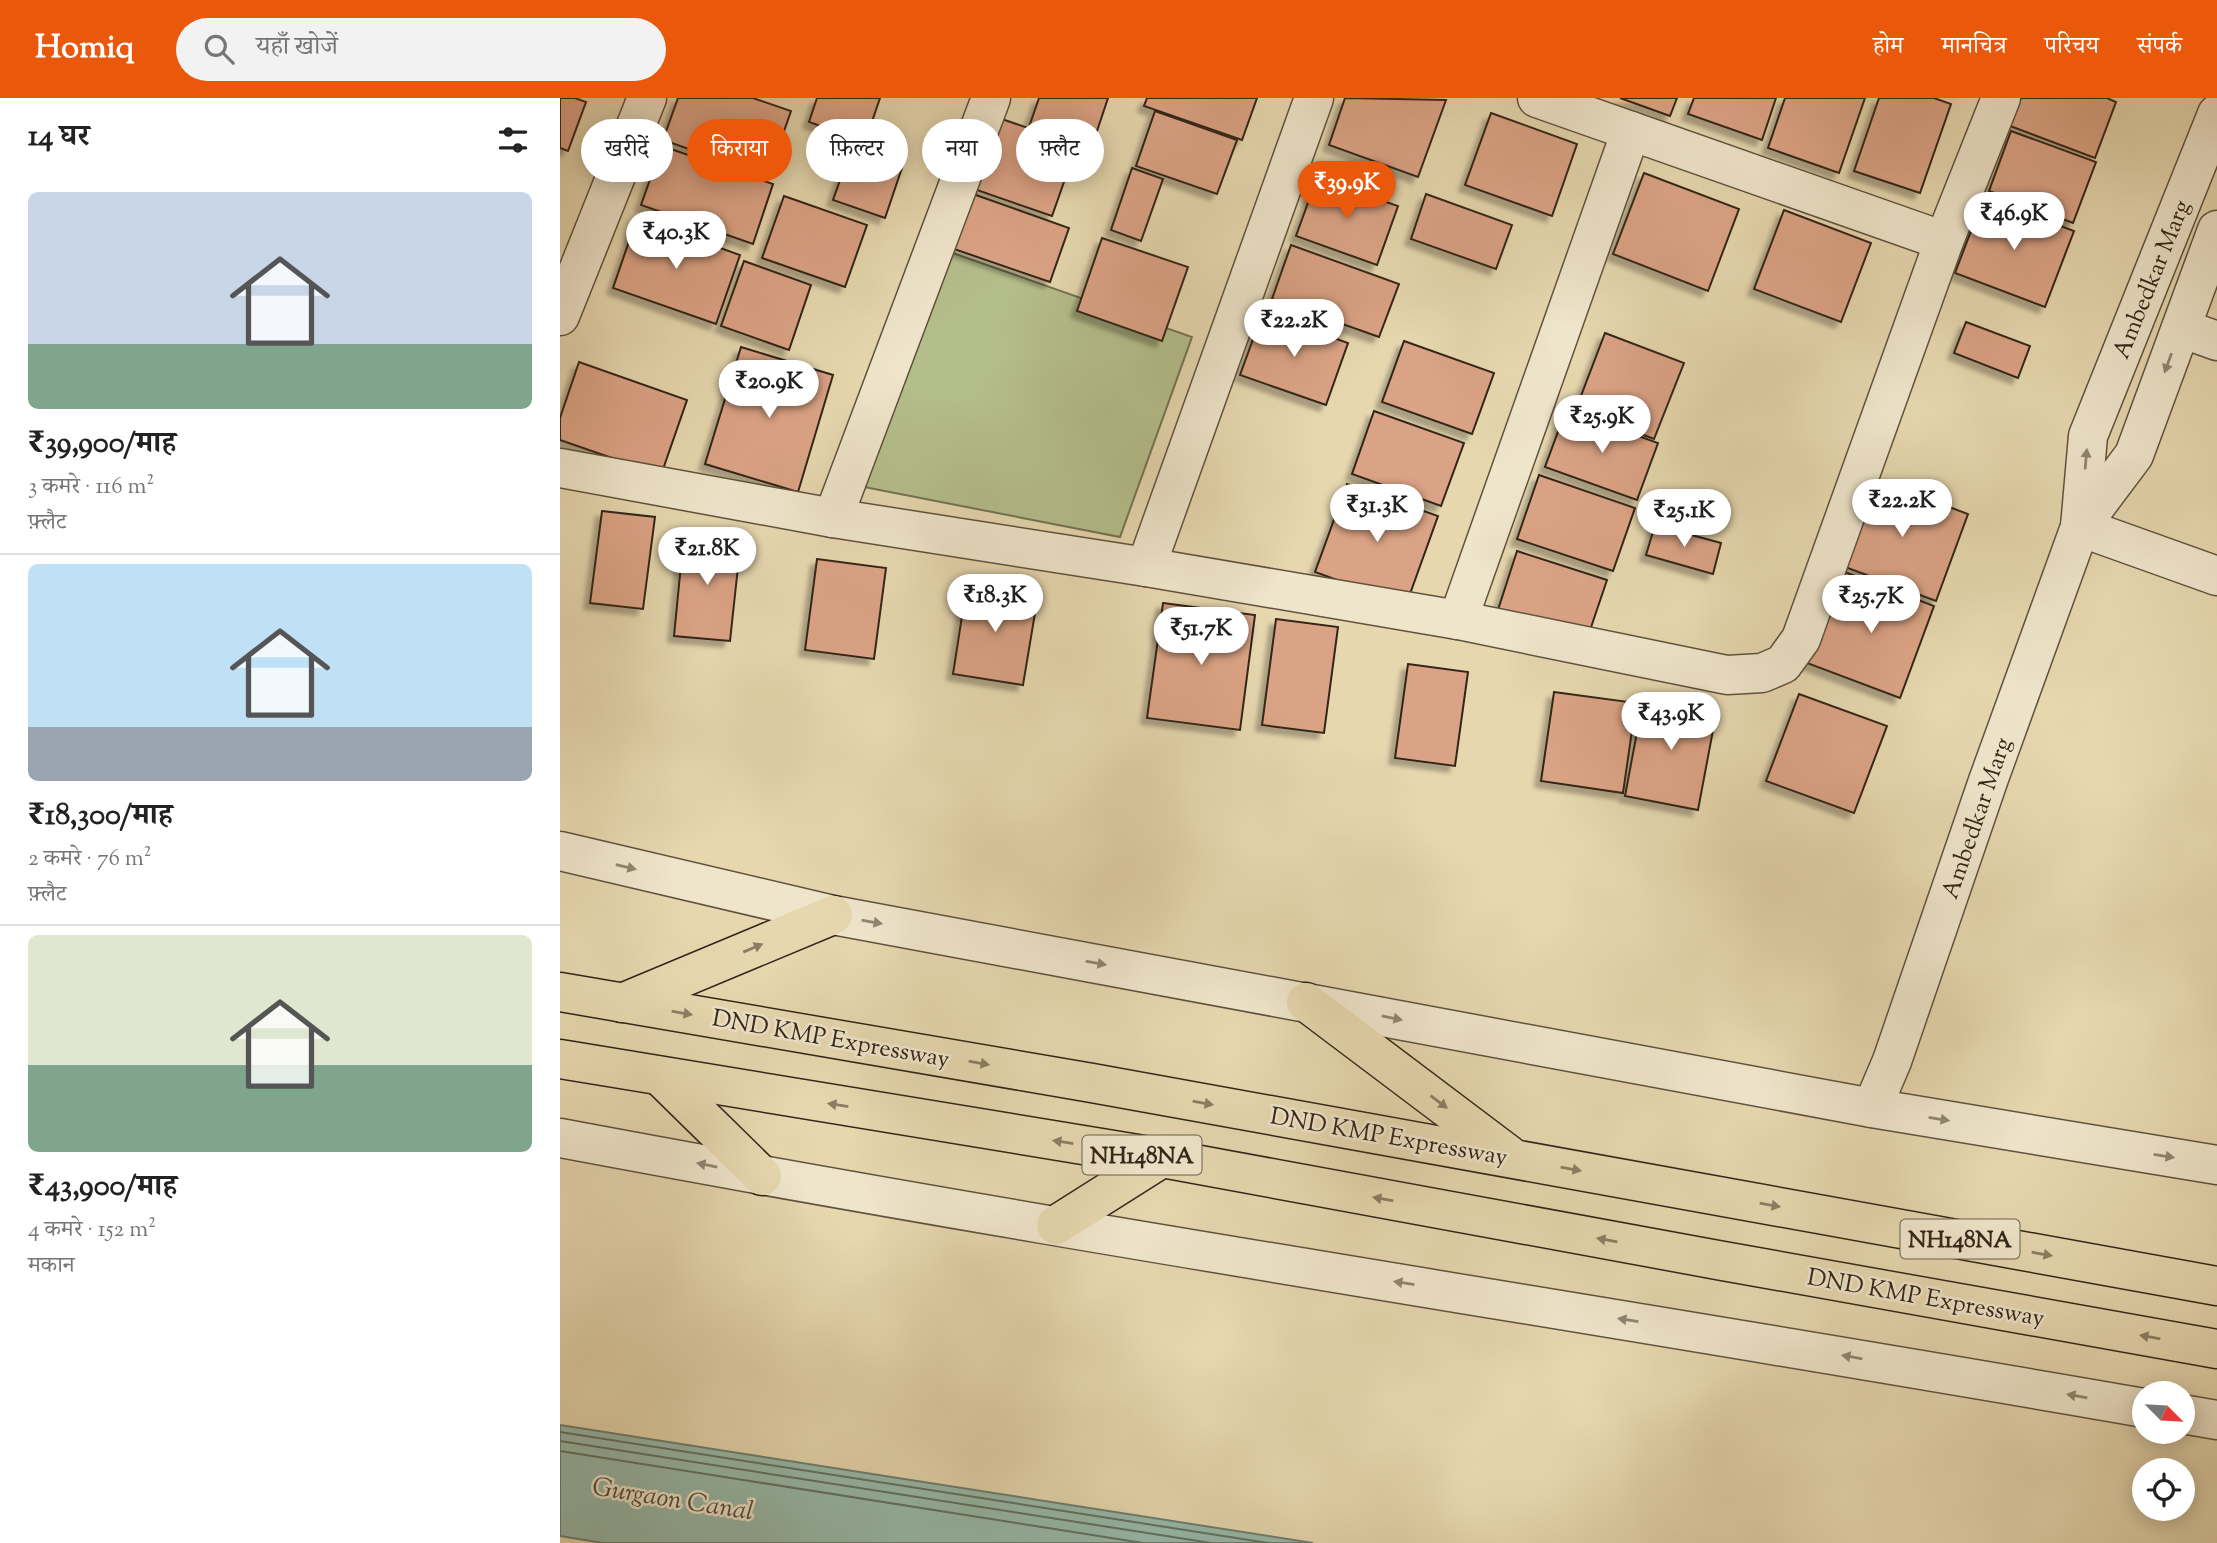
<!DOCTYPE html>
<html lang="hi">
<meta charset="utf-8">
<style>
body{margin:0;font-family:"Sorts Mill Goudy","Noto Serif Devanagari",serif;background:#f2f2f2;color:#222;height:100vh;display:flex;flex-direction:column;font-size:26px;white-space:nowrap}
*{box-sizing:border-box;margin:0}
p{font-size:23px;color:#767676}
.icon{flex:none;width:38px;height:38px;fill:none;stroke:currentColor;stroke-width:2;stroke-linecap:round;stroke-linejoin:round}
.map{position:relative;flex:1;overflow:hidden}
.side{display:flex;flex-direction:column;background:#fff;width:560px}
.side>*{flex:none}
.hud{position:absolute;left:21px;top:21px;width:665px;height:63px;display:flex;gap:14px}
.needle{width:46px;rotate:114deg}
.fabs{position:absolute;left:1572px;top:1283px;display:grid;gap:14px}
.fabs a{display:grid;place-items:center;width:63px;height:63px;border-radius:50%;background:#fff;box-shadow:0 4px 18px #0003;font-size:35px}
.price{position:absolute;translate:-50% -60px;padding:0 16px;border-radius:24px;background:#fff;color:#222;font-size:23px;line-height:46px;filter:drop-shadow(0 2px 4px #0008)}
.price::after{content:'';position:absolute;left:50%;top:42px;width:21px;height:16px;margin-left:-10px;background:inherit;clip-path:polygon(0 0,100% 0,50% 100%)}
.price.selected{background:#ea580c;color:#fff}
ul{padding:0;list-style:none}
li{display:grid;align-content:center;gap:14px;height:371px;padding:0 28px}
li+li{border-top:2px solid #e0e0e0}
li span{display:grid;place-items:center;height:217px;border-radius:10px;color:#555}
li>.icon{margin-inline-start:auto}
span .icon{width:126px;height:126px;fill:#fffc;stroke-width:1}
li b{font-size:30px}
h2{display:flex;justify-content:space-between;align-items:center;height:84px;padding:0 28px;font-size:30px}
.tag{padding:0 24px;border-radius:32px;background:#fff;box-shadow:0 4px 18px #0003;font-size:24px;line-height:63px}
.tag.selected{background:#ea580c;color:#fff}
header{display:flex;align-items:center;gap:42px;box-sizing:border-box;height:98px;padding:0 35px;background:#ea580c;color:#fff}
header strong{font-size:33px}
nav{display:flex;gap:38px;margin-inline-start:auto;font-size:24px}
.search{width:490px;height:63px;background:#f2f2f2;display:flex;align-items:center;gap:18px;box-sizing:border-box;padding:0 24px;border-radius:38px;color:#767676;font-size:26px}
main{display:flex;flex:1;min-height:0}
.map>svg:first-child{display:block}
.green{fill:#b4be8b;stroke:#737252;stroke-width:2}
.water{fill:#96baab;stroke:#6e7e71;stroke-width:2}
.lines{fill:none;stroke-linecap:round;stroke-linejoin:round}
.shore{stroke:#647062;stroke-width:2}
.building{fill:#dba385;stroke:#322519;stroke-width:2;filter:url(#shadow)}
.minor-casing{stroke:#5f523e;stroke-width:41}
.highway-casing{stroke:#322519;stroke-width:41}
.minor{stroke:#efe5cb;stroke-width:38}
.highway{stroke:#e6d7af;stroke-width:38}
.oneway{fill:#908572}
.oneway2{fill:#8c7e64}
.labels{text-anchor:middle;stroke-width:5;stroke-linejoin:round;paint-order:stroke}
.shield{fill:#efe5cb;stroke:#6b5f4e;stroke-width:2}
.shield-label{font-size:23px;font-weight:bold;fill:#322519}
.street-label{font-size:24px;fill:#322519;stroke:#efe5cb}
.water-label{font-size:26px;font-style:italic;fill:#4b4a3e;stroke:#efe5cb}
</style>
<header>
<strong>Homiq</strong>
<div class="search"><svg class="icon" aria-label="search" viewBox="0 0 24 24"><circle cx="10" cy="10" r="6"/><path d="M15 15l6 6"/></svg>यहाँ खोजें</div>
<nav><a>होम</a><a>मानचित्र</a><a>परिचय</a><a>संपर्क</a></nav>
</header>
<main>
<section class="side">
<h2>14 घर<svg class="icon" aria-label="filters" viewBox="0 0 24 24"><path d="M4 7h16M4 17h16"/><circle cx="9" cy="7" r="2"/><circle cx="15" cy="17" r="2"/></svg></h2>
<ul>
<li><span style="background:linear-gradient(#c9d6e8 70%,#7fa58c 0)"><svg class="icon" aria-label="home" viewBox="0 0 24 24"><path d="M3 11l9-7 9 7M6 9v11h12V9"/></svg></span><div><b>₹39,900/माह</b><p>3 कमरे · 116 m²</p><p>फ़्लैट</p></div></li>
<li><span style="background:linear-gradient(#bfe0f5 75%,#9aa5b1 0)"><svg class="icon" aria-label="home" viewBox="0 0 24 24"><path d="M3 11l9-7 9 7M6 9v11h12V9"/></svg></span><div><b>₹18,300/माह</b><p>2 कमरे · 76 m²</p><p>फ़्लैट</p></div></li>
<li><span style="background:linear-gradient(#dfe7d0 60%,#7fa58c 0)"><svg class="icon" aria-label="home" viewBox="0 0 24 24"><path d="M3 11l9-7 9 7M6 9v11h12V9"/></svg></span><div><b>₹43,900/माह</b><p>4 कमरे · 152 m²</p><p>मकान</p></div></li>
</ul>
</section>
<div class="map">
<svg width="1657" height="1445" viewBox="0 0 1657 1445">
<defs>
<filter id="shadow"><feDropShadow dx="-6" dy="6" stdDeviation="2" flood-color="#0004"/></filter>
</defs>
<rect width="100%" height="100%" fill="#e6d7af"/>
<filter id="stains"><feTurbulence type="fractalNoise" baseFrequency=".00286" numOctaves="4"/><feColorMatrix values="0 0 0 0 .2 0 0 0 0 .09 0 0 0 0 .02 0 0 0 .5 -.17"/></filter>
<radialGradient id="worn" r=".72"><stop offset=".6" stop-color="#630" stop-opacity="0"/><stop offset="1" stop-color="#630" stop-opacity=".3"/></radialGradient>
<path class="green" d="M387,153L632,239L560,439L299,388Z"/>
<path class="water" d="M0,1327L753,1445H43L0,1438Z"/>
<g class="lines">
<g class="shore">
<path d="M0,1334L708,1445"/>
<path d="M0,1343L651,1445"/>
<path d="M0,1353L583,1445"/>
</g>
</g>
<g class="building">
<path d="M0,0H15L26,4L8,53L0,50Z"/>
<path d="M118,0H193L231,13L208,79L103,42Z"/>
<path d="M257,0H320L305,44L249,24Z"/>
<path d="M479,0H548L531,51L469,29Z"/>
<path d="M587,0H697L682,42L584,8Z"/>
<path d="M785,0L886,2L858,79L769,47Z"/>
<path d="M1060,0H1117L1110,18Z"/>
<path d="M1134,0H1216L1202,42L1128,16Z"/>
<path d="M1225,0H1305L1279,75L1208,50Z"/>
<path d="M1319,0H1374L1391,6L1360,95L1294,73Z"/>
<path d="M1461,0H1547L1556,4L1535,60L1450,28Z"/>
<path d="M595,13L677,42L657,96L576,68Z"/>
<path d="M931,15L1017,46L992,118L905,87Z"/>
<path d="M439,20L517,47L492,118L414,91Z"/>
<path d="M1451,33L1536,64L1513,125L1429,93Z"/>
<path d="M294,43L345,61L325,120L273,102Z"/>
<path d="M102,48L213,86L193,146L81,107Z"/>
<path d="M572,70L603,81L581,143L551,132Z"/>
<path d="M1084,75L1179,111L1148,193L1053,156Z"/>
<path d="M757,80L838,108L817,167L736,138Z"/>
<path d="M413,96L509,130L490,184L394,151Z"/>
<path d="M866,96L952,127L936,171L851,141Z"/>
<path d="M224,98L307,127L285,189L202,160Z"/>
<path d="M1424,99L1514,133L1485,209L1395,175Z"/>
<path d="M1224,112L1311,145L1281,224L1194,191Z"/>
<path d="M77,120L180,157L156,226L53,190Z"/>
<path d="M542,140L628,169L602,243L517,213Z"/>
<path d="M731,147L839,186L819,239L712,201Z"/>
<path d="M184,163L251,187L229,252L161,228Z"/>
<path d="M703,214L788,245L766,307L680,277Z"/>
<path d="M1406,224L1470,248L1458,280L1394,255Z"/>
<path d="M1045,235L1124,265L1094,341L1016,311Z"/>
<path d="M844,243L934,275L912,336L822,304Z"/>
<path d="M181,249L273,277L238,394L145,366Z"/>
<path d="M19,264L127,302L101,377L0,342V320Z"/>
<path d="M1006,312L1098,345L1077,402L985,369Z"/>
<path d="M814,313L904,345L881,408L792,376Z"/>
<path d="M979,377L1075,410L1053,473L957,441Z"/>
<path d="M1309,379L1408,416L1376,503L1277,466Z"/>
<path d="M787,386L878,418L846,507L755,474Z"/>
<path d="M42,413L95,419L83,511L30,505Z"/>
<path d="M1095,427L1161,445L1153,476L1086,457Z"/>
<path d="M124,436L181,441L170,543L114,538Z"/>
<path d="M957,453L1047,482L1025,547L936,518Z"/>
<path d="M257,461L326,470L314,561L245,552Z"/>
<path d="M1282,473L1374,508L1340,600L1247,565Z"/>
<path d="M407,486L478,497L463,587L393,576Z"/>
<path d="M603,505L695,517L680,632L587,620Z"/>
<path d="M716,521L778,529L764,635L702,627Z"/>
<path d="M848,566L908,574L895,668L835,660Z"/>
<path d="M994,594L1076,605L1063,695L981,683Z"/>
<path d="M1239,596L1327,628L1294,715L1206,683Z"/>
<path d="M1084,597L1157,611L1138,712L1065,698Z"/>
</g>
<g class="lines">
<defs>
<g id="minor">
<path d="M977,0L1384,143"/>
<path d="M0,218L87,0"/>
<path d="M1621,230L1657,243"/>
<path d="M0,370L273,420L586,469L898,522L1167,577L1202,575L1223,566L1241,541L1384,143L1441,0"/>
<path d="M273,420L431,0"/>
<path d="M1520,429L1574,357L1657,132"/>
<path d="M1520,429L1657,478"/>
<path d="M586,469L754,0"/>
<path d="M898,522L1071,33"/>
<path d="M0,753L273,817L1312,1010L1657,1067"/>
<path d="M1312,1010L1332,963L1428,683L1520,429L1528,338L1657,16"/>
<path d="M0,1040C526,1139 1056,1218 1584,1310"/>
<path d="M1622,1316L1657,1322"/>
</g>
<g id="highway">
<path d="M0,894L532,985L1657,1188"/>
<path d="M746,904L949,1057"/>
<path d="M62,905L273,817"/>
<path d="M0,961L602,1060L1163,1163L1657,1251"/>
<path d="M100,978L202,1078"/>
<path d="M496,1127L602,1060"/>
</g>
</defs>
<use href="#minor" class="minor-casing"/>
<use href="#highway" class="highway-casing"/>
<use href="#minor" class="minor"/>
<use href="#highway" class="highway"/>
</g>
<defs><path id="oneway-solid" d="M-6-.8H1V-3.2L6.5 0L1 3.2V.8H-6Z" transform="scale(1.75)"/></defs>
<g class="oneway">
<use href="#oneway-solid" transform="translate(1608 265) rotate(110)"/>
<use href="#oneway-solid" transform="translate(1526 361) rotate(-85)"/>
<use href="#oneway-solid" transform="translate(66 769) rotate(13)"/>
<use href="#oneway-solid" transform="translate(312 824) rotate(10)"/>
<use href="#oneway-solid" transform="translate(536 865) rotate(10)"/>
<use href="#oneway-solid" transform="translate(832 920) rotate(11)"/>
<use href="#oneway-solid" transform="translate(1379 1021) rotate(9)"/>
<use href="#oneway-solid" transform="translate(1604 1058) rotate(9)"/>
<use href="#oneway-solid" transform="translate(147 1067) rotate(-169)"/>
<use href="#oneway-solid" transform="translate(844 1185) rotate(-171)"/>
<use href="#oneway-solid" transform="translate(1068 1222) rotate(-171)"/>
<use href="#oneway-solid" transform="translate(1292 1259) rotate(-170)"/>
<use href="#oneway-solid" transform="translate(1517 1298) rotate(-170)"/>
</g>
<g class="oneway2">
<use href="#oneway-solid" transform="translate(193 850) rotate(-23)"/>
<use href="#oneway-solid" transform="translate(122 915) rotate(10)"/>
<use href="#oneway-solid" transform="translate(419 965) rotate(10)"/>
<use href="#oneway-solid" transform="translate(879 1004) rotate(37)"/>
<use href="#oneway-solid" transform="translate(643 1005) rotate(10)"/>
<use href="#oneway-solid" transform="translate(278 1007) rotate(-171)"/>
<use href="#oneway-solid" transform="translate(503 1044) rotate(-171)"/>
<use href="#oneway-solid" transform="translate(1011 1071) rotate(10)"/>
<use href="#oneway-solid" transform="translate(823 1101) rotate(-170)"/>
<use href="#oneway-solid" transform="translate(1210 1107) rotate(10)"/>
<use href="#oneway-solid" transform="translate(1047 1142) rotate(-170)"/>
<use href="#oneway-solid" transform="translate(1482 1156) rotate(10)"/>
<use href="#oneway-solid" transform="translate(1590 1239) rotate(-170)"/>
</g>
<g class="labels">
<g class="shield">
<rect x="522.5" y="1037.5" width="119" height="39" rx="5"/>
<rect x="1340.5" y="1121.5" width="119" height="39" rx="5"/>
</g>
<g class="shield-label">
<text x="582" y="1065">NH148NA</text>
<text x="1400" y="1149">NH148NA</text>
</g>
<g class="street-label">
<text transform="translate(1591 181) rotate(-68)" y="8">Ambedkar Marg</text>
<text transform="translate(1416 720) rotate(-71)" y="8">Ambedkar Marg</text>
<text transform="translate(271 940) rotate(10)" y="8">DND KMP Expressway</text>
<text transform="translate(829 1038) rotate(10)" y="8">DND KMP Expressway</text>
<text transform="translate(1366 1199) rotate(10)" y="8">DND KMP Expressway</text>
</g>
<g class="water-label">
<text transform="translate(113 1400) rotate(9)" y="9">Gurgaon Canal</text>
</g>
</g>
<rect width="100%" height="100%" filter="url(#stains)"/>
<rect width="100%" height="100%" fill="url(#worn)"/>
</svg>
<div class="fabs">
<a><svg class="needle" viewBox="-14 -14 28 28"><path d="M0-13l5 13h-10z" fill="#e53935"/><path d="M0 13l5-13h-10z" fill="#767676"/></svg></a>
<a><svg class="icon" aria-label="locate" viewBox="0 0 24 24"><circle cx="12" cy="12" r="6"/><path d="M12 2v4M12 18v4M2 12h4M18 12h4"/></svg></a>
</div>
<b class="price selected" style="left:787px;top:123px">₹39.9K</b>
<b class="price" style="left:1454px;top:154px">₹46.9K</b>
<b class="price" style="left:116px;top:173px">₹40.3K</b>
<b class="price" style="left:734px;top:261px">₹22.2K</b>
<b class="price" style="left:209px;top:322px">₹20.9K</b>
<b class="price" style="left:1042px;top:357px">₹25.9K</b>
<b class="price" style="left:1342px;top:441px">₹22.2K</b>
<b class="price" style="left:817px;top:446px">₹31.3K</b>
<b class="price" style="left:1124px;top:451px">₹25.1K</b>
<b class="price" style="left:147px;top:489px">₹21.8K</b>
<b class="price" style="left:435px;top:536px">₹18.3K</b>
<b class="price" style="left:1311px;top:537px">₹25.7K</b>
<b class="price" style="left:641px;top:569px">₹51.7K</b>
<b class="price" style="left:1111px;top:654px">₹43.9K</b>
<div class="hud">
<a class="tag">खरीदें</a>
<a class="tag selected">किराया</a>
<a class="tag">फ़िल्टर</a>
<a class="tag">नया</a>
<a class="tag">फ़्लैट</a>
</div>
</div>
</main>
